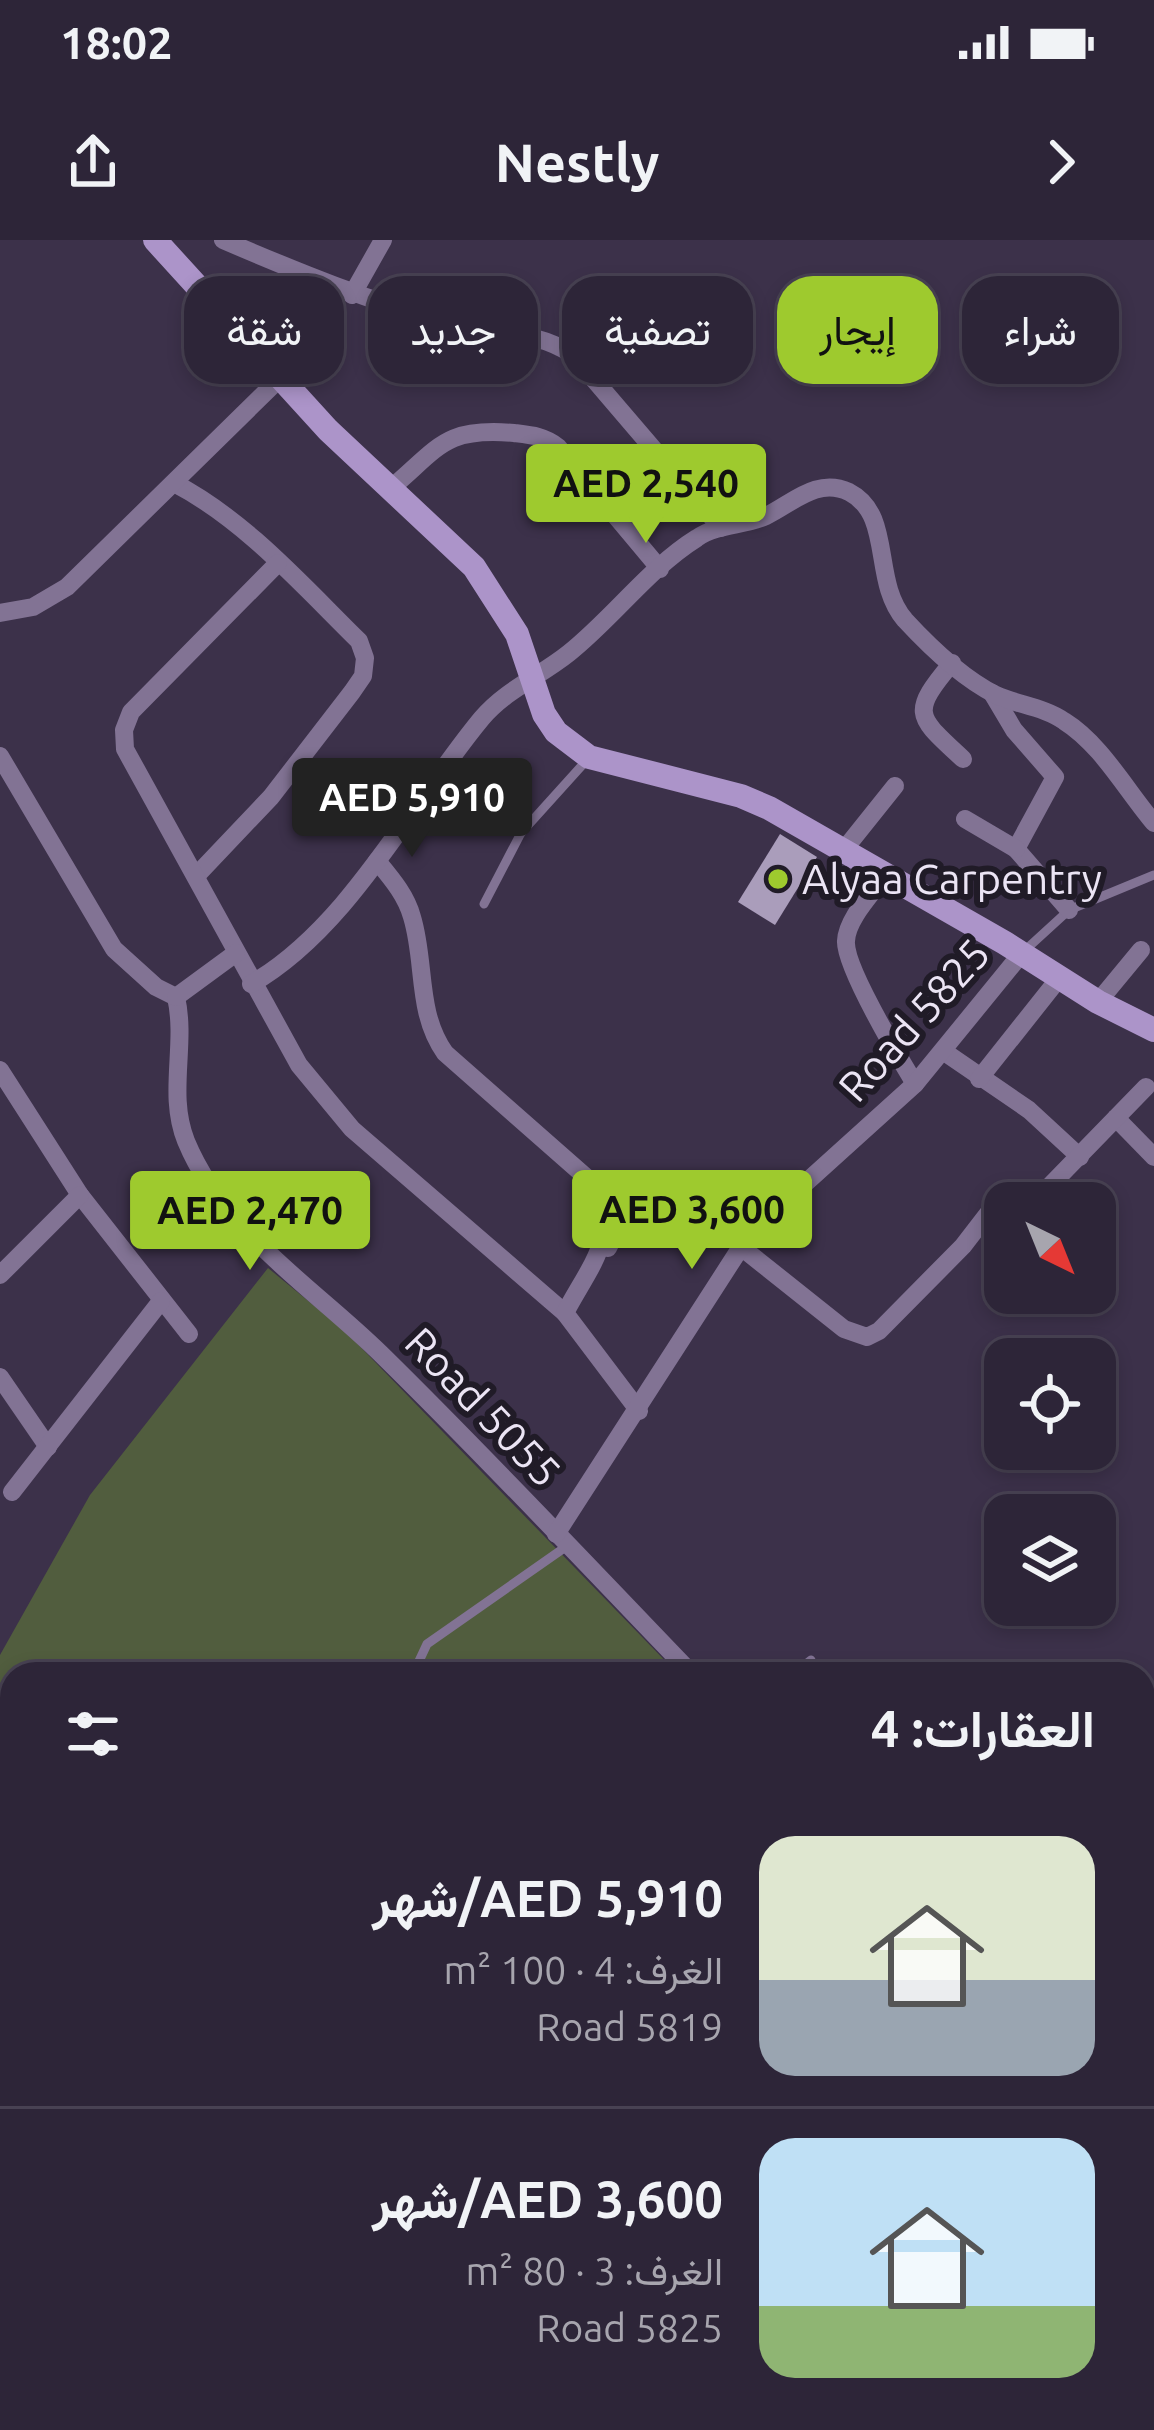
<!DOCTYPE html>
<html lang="ar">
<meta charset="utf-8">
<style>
body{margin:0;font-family:Ubuntu,Vazirmatn,sans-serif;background:#393143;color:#f1f3f6;direction:rtl;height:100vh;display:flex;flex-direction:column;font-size:45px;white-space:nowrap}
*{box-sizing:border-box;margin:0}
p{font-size:39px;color:#a7a5ae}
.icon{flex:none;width:66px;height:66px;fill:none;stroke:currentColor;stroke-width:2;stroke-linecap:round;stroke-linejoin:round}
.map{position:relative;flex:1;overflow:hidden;direction:ltr}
.details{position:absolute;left:0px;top:1422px;width:1155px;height:768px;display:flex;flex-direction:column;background:#2d2538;border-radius:36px 36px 0 0;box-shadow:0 6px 18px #0003,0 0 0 3px #484253;direction:rtl}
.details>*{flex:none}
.guide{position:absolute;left:36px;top:36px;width:1083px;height:108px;direction:rtl;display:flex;gap:24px}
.needle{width:78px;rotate:137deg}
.fabs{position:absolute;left:984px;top:942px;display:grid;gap:24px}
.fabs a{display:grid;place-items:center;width:132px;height:132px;border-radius:24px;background:#2d2538;box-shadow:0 6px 18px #0003,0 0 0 3px #484253;font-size:60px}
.price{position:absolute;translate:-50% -102px;padding:0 27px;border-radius:12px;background:#9eca2e;color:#111;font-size:39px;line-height:78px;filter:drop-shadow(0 3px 6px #0008)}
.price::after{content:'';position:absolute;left:50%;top:72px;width:36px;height:27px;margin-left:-18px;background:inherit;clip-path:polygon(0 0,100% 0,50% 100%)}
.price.active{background:#222;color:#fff}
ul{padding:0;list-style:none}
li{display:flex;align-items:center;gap:36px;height:300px;padding:0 60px}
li+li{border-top:3px solid #484253}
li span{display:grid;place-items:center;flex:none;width:336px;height:240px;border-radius:36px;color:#555}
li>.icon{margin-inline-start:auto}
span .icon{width:144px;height:144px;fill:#fffc;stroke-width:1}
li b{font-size:51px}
h2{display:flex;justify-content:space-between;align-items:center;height:144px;padding:0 60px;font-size:51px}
.pill{padding:0 42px;border-radius:36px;background:#2d2538;box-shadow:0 6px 18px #0003,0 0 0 3px #484253;font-size:42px;line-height:108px}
.pill.active{background:#9eca2e;color:#111}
.status{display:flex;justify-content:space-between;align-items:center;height:84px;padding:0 60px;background:#2d2538;direction:ltr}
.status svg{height:33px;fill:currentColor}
header{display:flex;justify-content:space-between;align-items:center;height:156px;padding:0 60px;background:#2d2538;font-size:54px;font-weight:700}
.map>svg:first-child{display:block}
.green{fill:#515d3e}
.building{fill:#aa9dbb}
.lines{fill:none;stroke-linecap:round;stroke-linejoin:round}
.path{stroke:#837a8f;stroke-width:3;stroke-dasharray:9 9;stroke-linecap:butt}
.lane{stroke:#827394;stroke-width:9}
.street{stroke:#827394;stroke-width:18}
.secondary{stroke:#ac94c9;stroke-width:24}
.poi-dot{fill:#9eca2e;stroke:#201b27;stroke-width:4.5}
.labels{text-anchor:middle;stroke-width:12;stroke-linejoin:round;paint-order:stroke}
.poi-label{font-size:42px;fill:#ebe4f4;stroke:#201b27;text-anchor:start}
.street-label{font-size:42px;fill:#ebe4f4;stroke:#201b27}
</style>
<div class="status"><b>18:02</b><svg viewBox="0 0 49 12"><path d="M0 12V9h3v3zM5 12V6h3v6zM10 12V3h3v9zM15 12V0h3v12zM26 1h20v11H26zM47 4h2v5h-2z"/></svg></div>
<header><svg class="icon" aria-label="forward" viewBox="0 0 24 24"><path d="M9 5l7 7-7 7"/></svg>Nestly<svg class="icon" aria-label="share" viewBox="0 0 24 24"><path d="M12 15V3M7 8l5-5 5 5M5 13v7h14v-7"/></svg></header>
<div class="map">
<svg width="1154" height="2190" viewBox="0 0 1154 2190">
<rect width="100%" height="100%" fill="#3c314a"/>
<path class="green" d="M268,1028L345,1091L678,1434H12V2059L0,2066V1415L90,1255Z"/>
<path class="building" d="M780,594L817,617L775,685L738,662Z"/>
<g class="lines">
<path class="path" d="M781,2190L789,2178"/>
<g class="lane">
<path d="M439,540L521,593"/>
<path d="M484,664L521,593L586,521"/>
<path d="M1022,713L1069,670L1154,635"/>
<path d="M413,1434L427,1404L567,1306"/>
<path d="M794,1434L811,1420"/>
<path d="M1143,1548L1154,1552"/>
</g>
<g class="street">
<path d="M223,0C300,33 369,61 449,83C492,95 535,89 573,115L721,288"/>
<path d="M352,55L383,0"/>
<path d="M174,243C245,280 302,345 359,401L365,418L363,436L352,452L271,557L196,636"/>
<path d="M390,249C440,207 444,187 514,193C531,195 544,196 558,207L660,329"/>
<path d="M278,323L131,472L124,490L125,509L299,825L352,889L565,1073"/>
<path d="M0,373L33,367L67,347L280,138"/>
<path d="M952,423C909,474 917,476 963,519"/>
<path d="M992,453L1014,490L1055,537L1016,609L1069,670"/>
<path d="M0,516L114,709L156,747L176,757C187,805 167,854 186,901C224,993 313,1047 381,1114C487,1218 589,1327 692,1434"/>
<path d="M965,579L1016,609"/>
<path d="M843,611L895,546"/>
<path d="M377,621C391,638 406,655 412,677C426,723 416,772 445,813L595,945C619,999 590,1025 565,1073L639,1171"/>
<path d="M884,637C871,655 847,679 846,701C844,726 900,819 915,844"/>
<path d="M251,744C348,689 412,562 482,478C507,449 539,437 569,413C613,378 649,328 697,298C717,284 744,286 766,276C793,263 817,237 849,252C894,275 871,341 905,380C929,406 964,439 996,455C1018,465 1044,467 1064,481C1101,504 1126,550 1154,583"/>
<path d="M176,757L236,713"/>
<path d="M1098,762L1141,710"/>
<path d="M943,811L1029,870L1080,917"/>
<path d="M0,830L80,955L189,1094"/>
<path d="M979,839L1060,737"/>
<path d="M1116,878L1154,917"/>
<path d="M741,1007L844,1089L867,1097L879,1091L963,1006L1000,958L1008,954L1034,959L1042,954L1146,847"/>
<path d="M608,1008L638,949"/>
<path d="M0,1035L80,955"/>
<path d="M0,1137L48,1207"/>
<path d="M12,1252L161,1061"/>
<path d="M556,1294L741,1007L780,966L915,844L1022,713"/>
<path d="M1143,2169L1154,2176"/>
<path d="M232,2178L237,2190"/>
<path d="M392,2178L397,2190"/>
<path d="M547,2178L550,2190"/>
<path d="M725,2178L741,2190"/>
</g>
<g class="secondary">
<path d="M155,0L328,190L474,327L517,394L544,474L556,492L589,517L741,556L769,568L1005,703L1098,762L1154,790"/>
<path d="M1143,1791L1154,1786"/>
<path d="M0,2093L12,2087"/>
</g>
</g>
<circle class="poi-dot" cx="778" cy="639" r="12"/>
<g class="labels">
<g class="poi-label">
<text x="802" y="654">Alyaa Carpentry</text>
</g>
<g class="street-label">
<text transform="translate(914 780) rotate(-48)" y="15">Road 5825</text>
<text transform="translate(483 1167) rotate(46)" y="15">Road 5055</text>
</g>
</g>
</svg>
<div class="fabs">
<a><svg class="needle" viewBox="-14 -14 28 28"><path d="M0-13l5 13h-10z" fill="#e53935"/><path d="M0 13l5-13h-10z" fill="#a7a5ae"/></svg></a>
<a><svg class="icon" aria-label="locate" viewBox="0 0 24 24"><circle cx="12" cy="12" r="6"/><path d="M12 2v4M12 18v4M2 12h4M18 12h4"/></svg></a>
<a><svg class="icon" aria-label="layers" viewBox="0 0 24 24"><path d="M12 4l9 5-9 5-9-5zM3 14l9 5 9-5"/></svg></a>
</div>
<b class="price" style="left:646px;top:306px">AED 2,540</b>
<b class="price active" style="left:412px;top:620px">AED 5,910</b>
<b class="price" style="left:692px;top:1032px">AED 3,600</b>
<b class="price" style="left:250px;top:1033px">AED 2,470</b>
<div class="guide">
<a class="pill">شراء</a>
<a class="pill active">إيجار</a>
<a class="pill">تصفية</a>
<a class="pill">جديد</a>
<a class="pill">شقة</a>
</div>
<section class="details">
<h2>العقارات: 4<svg class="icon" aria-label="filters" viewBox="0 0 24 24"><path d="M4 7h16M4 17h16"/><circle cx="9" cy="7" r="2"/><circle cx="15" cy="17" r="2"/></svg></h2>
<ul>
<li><span style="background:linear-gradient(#dfe7d0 60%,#9aa5b1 0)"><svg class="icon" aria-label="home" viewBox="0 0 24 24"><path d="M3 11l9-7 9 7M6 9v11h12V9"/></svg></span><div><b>AED 5,910/شهر</b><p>الغرف: 4 · 100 m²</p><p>Road 5819</p></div></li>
<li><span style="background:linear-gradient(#bfe0f5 70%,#8fb573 0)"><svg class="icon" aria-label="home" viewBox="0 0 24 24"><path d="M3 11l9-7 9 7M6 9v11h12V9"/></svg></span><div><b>AED 3,600/شهر</b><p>الغرف: 3 · 80 m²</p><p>Road 5825</p></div></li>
</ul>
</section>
</div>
